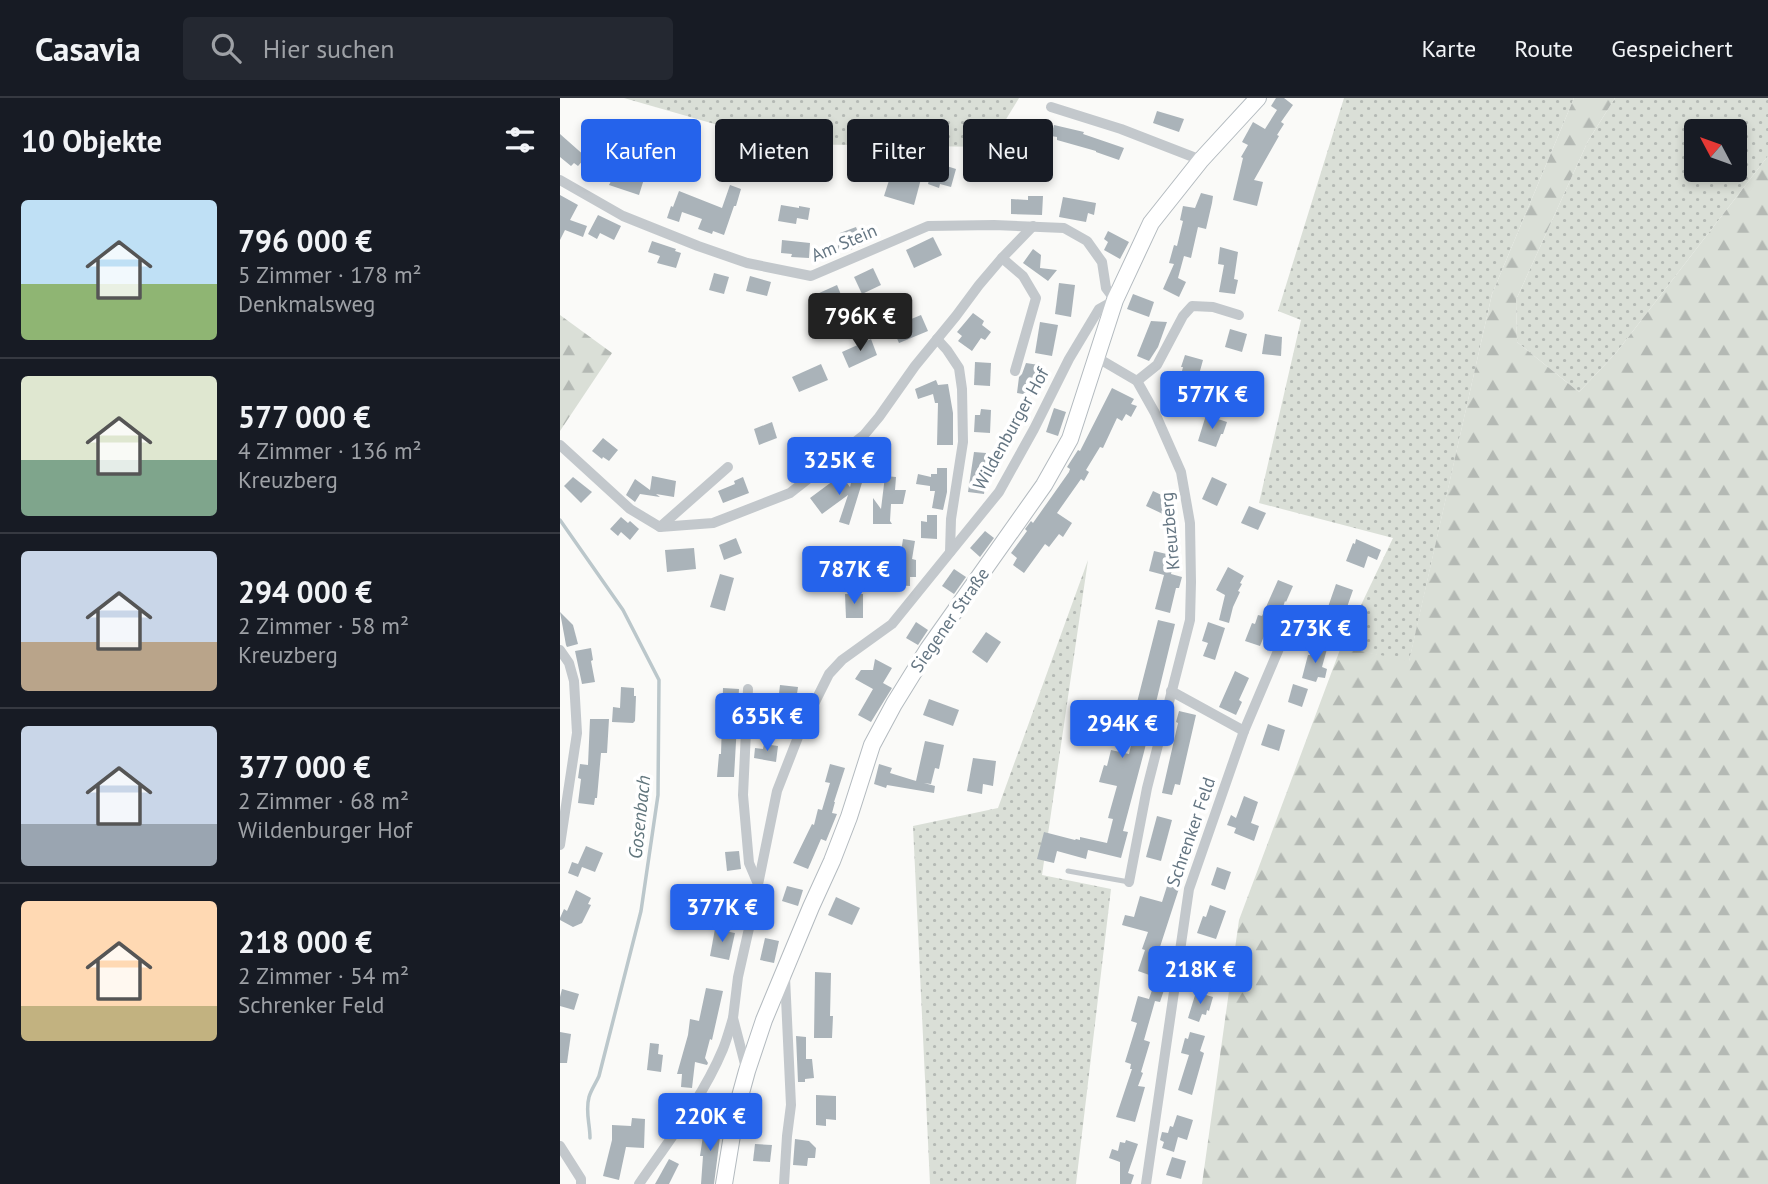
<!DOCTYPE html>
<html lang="de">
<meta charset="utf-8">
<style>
body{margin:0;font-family:"PT Sans",sans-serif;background:#242831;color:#f1f3f6;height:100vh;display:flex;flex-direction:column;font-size:26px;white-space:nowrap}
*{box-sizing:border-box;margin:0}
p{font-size:23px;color:#9ea1a6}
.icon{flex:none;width:38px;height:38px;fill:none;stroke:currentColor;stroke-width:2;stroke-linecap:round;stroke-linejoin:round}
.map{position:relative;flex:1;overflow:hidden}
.details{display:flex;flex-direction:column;background:#171b24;width:560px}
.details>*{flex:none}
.guide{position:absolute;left:21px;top:21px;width:665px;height:63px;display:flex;gap:14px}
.needle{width:46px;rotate:311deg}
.fabs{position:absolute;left:1124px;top:21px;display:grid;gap:14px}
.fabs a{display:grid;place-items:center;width:63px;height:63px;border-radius:7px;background:#171b24;box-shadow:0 4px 10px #0003;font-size:35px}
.price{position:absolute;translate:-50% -60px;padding:0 16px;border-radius:7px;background:#2563eb;color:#fff;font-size:23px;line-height:46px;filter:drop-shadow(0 2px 4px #0008)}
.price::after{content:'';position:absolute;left:50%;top:42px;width:21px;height:16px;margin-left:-10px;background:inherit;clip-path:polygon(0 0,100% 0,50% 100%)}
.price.on{background:#222;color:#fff}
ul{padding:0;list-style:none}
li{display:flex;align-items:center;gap:21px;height:175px;padding:0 21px}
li+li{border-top:2px solid #363941}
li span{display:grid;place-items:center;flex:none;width:196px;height:140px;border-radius:7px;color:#555}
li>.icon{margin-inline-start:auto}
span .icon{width:84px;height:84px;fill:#fffc;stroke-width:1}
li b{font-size:30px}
h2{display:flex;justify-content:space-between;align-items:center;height:84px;padding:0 21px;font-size:30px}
.pill{padding:0 24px;border-radius:7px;background:#171b24;box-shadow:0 4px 10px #0003;font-size:24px;line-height:63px}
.pill.on{background:#2563eb;color:#fff}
header{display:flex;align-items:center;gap:42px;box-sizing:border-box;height:98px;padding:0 35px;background:#171b24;border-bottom:2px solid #363941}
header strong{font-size:33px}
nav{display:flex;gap:38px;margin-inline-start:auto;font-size:24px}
.search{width:490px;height:63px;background:#242831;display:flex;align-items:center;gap:18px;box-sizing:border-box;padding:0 24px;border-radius:7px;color:#9ea1a6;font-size:26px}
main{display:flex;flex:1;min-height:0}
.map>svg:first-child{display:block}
.grass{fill:url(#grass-dots);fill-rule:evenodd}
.forest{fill:url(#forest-firs)}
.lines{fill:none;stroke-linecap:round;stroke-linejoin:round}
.stream{stroke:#bbc7cb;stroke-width:3.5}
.building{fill:#aab3b9}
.secondary-casing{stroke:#b3babf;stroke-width:18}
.lane{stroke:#c3c8cc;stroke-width:5}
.street{stroke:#c3c8cc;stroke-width:10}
.secondary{stroke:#fff;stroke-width:16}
.labels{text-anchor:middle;stroke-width:7;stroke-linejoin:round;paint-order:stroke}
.street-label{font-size:18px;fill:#657683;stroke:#fff}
.water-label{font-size:19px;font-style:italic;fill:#60757c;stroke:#fff}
</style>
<header>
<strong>Casavia</strong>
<div class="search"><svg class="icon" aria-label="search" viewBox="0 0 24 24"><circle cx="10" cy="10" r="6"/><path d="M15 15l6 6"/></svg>Hier suchen</div>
<nav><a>Karte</a><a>Route</a><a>Gespeichert</a></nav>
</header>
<main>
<section class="details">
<h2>10 Objekte<svg class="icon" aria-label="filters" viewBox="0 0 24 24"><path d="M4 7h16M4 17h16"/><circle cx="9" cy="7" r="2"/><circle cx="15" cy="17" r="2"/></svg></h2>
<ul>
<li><span style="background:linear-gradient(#bfe0f5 60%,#8fb573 0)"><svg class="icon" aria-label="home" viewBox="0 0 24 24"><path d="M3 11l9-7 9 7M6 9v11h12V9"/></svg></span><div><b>796 000 €</b><p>5 Zimmer · 178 m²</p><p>Denkmalsweg</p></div></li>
<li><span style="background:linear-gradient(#dfe7d0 60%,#7fa58c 0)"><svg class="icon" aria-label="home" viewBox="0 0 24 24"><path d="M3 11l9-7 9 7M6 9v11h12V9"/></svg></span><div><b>577 000 €</b><p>4 Zimmer · 136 m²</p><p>Kreuzberg</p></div></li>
<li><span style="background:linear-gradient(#c9d6e8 65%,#b9a48a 0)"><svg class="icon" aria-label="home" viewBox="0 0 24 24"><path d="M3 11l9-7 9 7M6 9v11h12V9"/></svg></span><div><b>294 000 €</b><p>2 Zimmer · 58 m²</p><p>Kreuzberg</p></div></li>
<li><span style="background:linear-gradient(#c9d6e8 70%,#9aa5b1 0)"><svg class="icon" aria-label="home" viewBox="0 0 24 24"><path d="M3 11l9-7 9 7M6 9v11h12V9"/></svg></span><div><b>377 000 €</b><p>2 Zimmer · 68 m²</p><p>Wildenburger Hof</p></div></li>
<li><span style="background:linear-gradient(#ffd9b3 75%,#c2b280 0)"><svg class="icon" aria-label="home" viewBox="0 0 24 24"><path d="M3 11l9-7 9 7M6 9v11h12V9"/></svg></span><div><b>218 000 €</b><p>2 Zimmer · 54 m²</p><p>Schrenker Feld</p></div></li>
</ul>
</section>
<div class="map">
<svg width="1208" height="1086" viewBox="0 0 1208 1086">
<defs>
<pattern id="grass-dots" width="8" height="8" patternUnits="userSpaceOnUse" patternTransform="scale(1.75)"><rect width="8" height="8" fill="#dadfd7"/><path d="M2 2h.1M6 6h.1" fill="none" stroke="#b4b9b4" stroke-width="1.8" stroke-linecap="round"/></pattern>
<pattern id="forest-firs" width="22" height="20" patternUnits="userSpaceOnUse" patternTransform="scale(1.75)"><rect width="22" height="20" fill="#dadfd7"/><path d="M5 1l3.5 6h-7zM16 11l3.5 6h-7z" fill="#b4b9b4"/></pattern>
</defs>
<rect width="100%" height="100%" fill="#fafaf8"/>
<g class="grass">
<path d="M64,0H459L429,49L224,46Z"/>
<path d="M784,0H1014L932,196L849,564L781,549L833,440L699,405L741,222L718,213Z"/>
<path d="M1055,0H1208V58L1056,255L1019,294L957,244L956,202L1028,43ZM1136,33H1174V72H1136Z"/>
<path d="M528,462L482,777L551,791L516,1086H370L353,728L438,710Z"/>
</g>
<g class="forest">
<path d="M1014,0H1055L1028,43L956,202L957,244L1019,294L1056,255L1208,58V1086H642L679,822L781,549L849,563L932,196Z"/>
<path d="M0,217L52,255L0,333Z"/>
</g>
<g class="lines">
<path class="stream" d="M0,422L63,512L99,582L98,697L81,813L39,978C36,985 31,992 29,999C25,1014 30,1025 30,1040"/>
</g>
<g class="building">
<path d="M716,0H724L733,7L721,24L724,26L717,37L719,38L694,82L703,84L697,108L673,102L683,60L681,59L688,47L682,44L693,24L705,31L717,12L711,8Z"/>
<path d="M597,13L624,21L619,34L593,25Z"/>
<path d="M494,27L524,34L523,36L564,50L559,62L536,54V53L497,42V39L491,38Z"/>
<path d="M0,36L26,59L18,68L14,65L11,68L0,59Z"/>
<path d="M414,56L444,62L440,80L411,76Z"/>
<path d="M374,64L396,71L391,89L380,86L379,90L368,86Z"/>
<path d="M332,73L361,81L354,107L324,98Z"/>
<path d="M66,75L84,81L79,97L49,87L54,77L64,81Z"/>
<path d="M170,87L181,91L176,108H174L164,137L153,133L152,136L138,131L142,121L122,114L119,124L107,120L111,108L113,109L119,93L162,110Z"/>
<path d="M641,95L653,98L652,105L646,131L638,129L631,160L624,158L618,180L626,184L619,199L603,191L614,166L609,165L614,147L617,148L623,123L620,122L623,108L635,110Z"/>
<path d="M0,97L18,107L10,122L27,128L23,139L5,132L0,142Z"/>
<path d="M468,98H483L482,117L451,116V101L468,102Z"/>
<path d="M503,99L536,105L534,117L528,115L526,124L499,119Z"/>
<path d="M221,107L239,110V108L250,110L248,122L237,120L236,126L218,123Z"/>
<path d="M38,117L61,128L54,142L40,135L37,141L28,136Z"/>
<path d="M296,129L303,147L287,153L286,150L277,153L280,135Z"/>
<path d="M548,133L569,144L560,161L544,152L548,144L544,141Z"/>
<path d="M373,139L382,157L354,170L346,152Z"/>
<path d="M222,142L250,145L249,160L231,159L232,156L221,155Z"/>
<path d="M92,143L116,151L115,153L121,155L116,170L97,165L100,158L88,154Z"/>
<path d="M660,149L678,154L674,181L678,182L675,196L659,194L664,167L658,166Z"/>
<path d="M473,151L481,157L480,170L497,172L488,183L463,165Z"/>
<path d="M313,170L321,187L302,196L294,179Z"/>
<path d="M154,175L169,179L164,196L149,192Z"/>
<path d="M190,178L211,184L207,198L186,193Z"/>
<path d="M499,185L515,187L511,219L495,216Z"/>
<path d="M277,187L284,204L265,213L257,196Z"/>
<path d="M573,196L594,204L589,219L567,211Z"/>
<path d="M413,215L424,223L422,227L431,234L425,242L421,240L412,253L398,243L402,238L397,234Z"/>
<path d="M361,217L368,233L339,245L332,229Z"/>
<path d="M591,223L607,224L598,249L589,263L577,258Z"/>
<path d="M480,224L498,227L492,258L475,255Z"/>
<path d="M670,231L687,236L682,254L665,249Z"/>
<path d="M705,236L722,239L721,258L702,256Z"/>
<path d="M311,241L317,257L289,270L282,254Z"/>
<path d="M625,257L643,262L635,291L629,289L628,292L618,289L623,269H621Z"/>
<path d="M415,264L431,265L430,288L414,287Z"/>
<path d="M466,265L479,267L474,298L457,295L459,279L462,276Z"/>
<path d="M261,266L268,282L239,294L232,279Z"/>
<path d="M376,282L378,287L388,286L393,315V347H377L378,305H375L373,296L358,301L355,291Z"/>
<path d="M552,290L574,301L571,306L577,308L571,319L566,316L562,323L557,320L543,350L540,349L526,372L529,374L524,383L521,381L497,415L512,425L503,439L499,436L489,449L485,446L464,475L453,467L457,460L451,455L467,433L465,431L471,423L473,425L509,374L510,371L507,369L518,352L520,353Z"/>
<path d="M494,310L506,314L498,338L486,334Z"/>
<path d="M421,311L431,312L430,335L414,334L415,317H420Z"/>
<path d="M646,317L667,324L663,336H661L656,349L638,343Z"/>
<path d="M212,324L217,340L199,347L194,331Z"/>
<path d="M43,340L58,352L49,363L43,359L42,361L32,353Z"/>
<path d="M414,354L426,355L425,366L427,367L424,396L408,394Z"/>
<path d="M377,370H387V394L383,412L372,410L375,393H370V388L356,386L358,376L371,379V376H377Z"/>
<path d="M305,375L289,427L279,424L288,397L262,416L250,400L281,377L290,389L291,385Z"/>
<path d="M92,378L116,383L114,399L96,396L100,399L80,396L75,404L66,397L75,381L90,392Z"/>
<path d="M325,378L336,379L335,392H346L343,406H331L330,423L332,426H313V400L321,411Z"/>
<path d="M13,379L32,394L21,405L4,388Z"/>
<path d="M183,379L189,395L163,405L158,393L175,386L174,383Z"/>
<path d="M652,379L667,386L657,408L642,401Z"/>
<path d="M593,393L612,402L605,417L586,408Z"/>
<path d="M689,408L706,415L698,432L681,425Z"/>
<path d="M367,417H377V441L361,440V423L367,424Z"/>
<path d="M61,419L68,425L70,423L79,431L70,442L61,434L58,438L50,431Z"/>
<path d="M425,433L434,440L420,459L410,450Z"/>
<path d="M176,440L182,455L164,462L159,447Z"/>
<path d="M343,441L355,443L352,461L356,462V479H350V488L334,487L335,461H340Z"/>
<path d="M796,441L821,452L817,462L808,458L804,470L786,463L793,445L795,446Z"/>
<path d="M134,450L136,471L107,474L105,452Z"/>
<path d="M594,453L615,458L611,476L622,479L619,490H616L610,515L595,511L604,477L589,473Z"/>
<path d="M668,469L684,478L680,485L682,486L678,493L680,494L673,509L669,525L659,522L665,497L656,492Z"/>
<path d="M394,471L406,479L394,496L382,488Z"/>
<path d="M160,476L174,480L165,513L150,509Z"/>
<path d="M718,482L733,488L726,504L725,503L723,509L719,508L715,517L713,516L700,548L685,543L692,525L695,526L698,517L702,518Z"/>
<path d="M776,486L793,492L786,512L781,511L780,513L768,509Z"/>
<path d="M285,496H303V520H286Z"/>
<path d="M0,514L13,527L18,546L7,549L6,547Z"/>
<path d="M598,522L615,526L584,654L563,733L568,734L561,760L528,752L526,761L497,753L494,765L477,761L484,734L515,742L516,741L520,742V739L547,745L553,721L548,720L557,688L539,684L544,667L547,668L551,652L569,656L574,634L551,627L555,614L573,620Z"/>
<path d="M356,524L368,532L358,547L346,540Z"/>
<path d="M648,524L665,530L655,562L643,558L648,545L642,543Z"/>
<path d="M426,534L441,544L427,565L412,554Z"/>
<path d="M752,548L767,551L762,569L767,571L765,580L758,579L756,584L742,580L748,557H750Z"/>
<path d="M31,550L33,562L31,563L35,584L22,586L15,553Z"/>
<path d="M315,561L332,570L323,585L332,590L311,624L298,617L313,591L295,581L301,572H313Z"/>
<path d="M675,573L689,580L679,602L682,604L676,617L659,609Z"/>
<path d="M733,586L748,591L742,609L728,604Z"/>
<path d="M220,587L238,589L234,617L213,614L215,603L218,604Z"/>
<path d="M61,589L74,590V598H76L75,623L73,625L52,624L53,609L60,610Z"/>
<path d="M163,590L179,591L174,679H157L159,656H161Z"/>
<path d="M369,601L399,612L393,628L363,617Z"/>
<path d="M619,613L636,617L620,687L615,686L612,697L602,695L618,625L616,624Z"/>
<path d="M30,621H49L47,655H41L37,700H35L34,707L18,705L21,681L18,680L20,666L28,667Z"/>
<path d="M708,626L725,632L719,653L701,647Z"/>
<path d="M365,643L384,647L379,671L375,670L371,686L364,685L375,688L374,695L327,687L326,690L314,686L319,666L332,670L330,675L356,683Z"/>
<path d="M204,646L218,648L216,664L194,660L195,650L203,651Z"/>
<path d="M413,660L436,663L433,688L423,686L422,696L407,693Z"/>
<path d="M270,666L285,670L274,704H275L272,715L277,716L266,743L261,741L248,771L233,765L252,726L254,727L258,711L262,712L270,685L265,684Z"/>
<path d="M684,698L698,704L691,725L699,728L694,743L674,735L676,730L667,727L671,717L676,720Z"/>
<path d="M597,718L612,722L601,763L586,759Z"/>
<path d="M26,748L43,755L35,774L22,769L18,779L8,775L12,764L18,766Z"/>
<path d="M179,753L181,771L167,773L165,754Z"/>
<path d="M613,769L625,772L598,855L603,857L595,879L578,873L585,852L582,851L588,834L562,827L565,817L574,819L580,798L602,804Z"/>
<path d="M657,769L671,774L665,792L651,787Z"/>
<path d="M167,788L184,791L179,814L162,811Z"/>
<path d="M227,788L243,792L238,808L222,803Z"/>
<path d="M16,792L31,800L28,806L31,807L22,825L13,829L0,822V820L4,811L7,813Z"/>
<path d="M276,799L300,810L292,827L268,817Z"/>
<path d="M650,807L666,813L656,841L637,835L643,818L646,819Z"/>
<path d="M155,831L175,835L169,862L150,858Z"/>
<path d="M205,840L219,843L214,865L200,862Z"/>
<path d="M646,850L661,855L654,873L640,868Z"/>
<path d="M255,874L271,875L270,918H273L272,940H254Z"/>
<path d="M593,889L604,892L600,904L595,903L584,942L590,944L581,974L583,975L578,988L585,989L575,1024L556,1019L572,971H570L571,966L565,964L577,925L571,923L578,898L589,901Z"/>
<path d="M146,890L163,893L152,942L150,941L145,960L148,965L147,967L135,964L132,990L121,989L122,976H117L128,937L130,921L139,923Z"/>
<path d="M2,891L19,896L14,912L0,908V899Z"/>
<path d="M636,894L653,899L649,913L647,912L646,917L642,916L639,924L628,920Z"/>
<path d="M0,934L11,936L7,965H0Z"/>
<path d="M630,934L645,938L640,953L644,955L632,997L618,992L629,957L621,955L625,940L628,941Z"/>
<path d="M236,938L246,939V961H252L254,980L245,981V984H238Z"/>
<path d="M90,945L99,946L98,956L103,957L101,974L87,972Z"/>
<path d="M256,997L276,998V1022L266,1021V1028L256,1027Z"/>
<path d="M617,1017L633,1022L627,1042L618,1039L614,1054L602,1050L604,1044L600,1042L602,1034L608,1035L610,1028L613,1029Z"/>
<path d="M72,1020L85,1021L84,1050L66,1049L59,1082L43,1078L52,1042V1027L71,1028Z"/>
<path d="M145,1024L157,1026L155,1039H160L154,1086H141L143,1058H140Z"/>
<path d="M235,1041L249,1043L256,1050L255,1060H248L247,1068L233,1067Z"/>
<path d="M566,1042L578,1046L568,1075L574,1077L571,1086H560V1064L549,1060L552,1051L558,1053L560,1044L565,1045Z"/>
<path d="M195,1046L212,1047L210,1064L193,1063Z"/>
<path d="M612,1059L626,1063L621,1081L606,1077Z"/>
<path d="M109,1061L119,1066L109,1086H95Z"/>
</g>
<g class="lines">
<defs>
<path id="secondary" d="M164,1086L176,1013L187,973L204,922L251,809L272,763L289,719L312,647L334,606L368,551L484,387L510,341L555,202L591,125L641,62L698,0"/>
</defs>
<use href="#secondary" class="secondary-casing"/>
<path class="lane" d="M508,773L569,784"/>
<g class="street">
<path d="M491,9L561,31L641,62"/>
<path d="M0,82L63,118L138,148L187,165L251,178L368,128L434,127L504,130L527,143L542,164L546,190L555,202L539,211L509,261L474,331L439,394L332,526L282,562L269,576L240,634L217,693L190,826L178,879L173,920L186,970"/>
<path d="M442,160L463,178L476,200L455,273"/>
<path d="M377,241L387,252L399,270L402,291L403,344L391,421L390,454"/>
<path d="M536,259L577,283L595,315L621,374L630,425L631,484L630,522L587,690L569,784"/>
<path d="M577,283L597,267L623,218L632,208L653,209L679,217"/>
<path d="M0,347L70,411L100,429L153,425L230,395L304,337L319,319L355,268L396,218L419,187L442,160L473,128"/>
<path d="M100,429L168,369"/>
<path d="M0,552L9,565L14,583L17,635L0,747"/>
<path d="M188,591L183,697L189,765L198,786"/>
<path d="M611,593L684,633"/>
<path d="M0,1048L21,1081V1086"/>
<path d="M79,1086C108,1044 143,999 163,951C167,941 170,930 173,920"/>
<path d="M224,1086L227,1038L231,1007L225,879"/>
<path d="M586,1086L629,791L684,633L729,527"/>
</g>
<use href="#secondary" class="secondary"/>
</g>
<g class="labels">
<g class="street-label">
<text transform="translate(284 145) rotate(-23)" y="6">Am Stein</text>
<text transform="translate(451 331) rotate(-61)" y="6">Wildenburger Hof</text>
<text transform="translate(610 433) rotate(-95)" y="6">Kreuzberg</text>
<text transform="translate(390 522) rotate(-55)" y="6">Siegener Straße</text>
<text transform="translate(631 734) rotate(-71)" y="6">Schrenker Feld</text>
</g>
<g class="water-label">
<text transform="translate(79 719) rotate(-84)" y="7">Gosenbach</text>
</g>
</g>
</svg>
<div class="fabs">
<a><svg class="needle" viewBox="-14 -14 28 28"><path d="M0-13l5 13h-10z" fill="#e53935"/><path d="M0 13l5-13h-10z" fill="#9ea1a6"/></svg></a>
</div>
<b class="price on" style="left:300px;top:255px">796K €</b>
<b class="price" style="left:652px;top:333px">577K €</b>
<b class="price" style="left:279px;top:399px">325K €</b>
<b class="price" style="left:294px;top:508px">787K €</b>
<b class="price" style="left:755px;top:567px">273K €</b>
<b class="price" style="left:207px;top:655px">635K €</b>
<b class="price" style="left:562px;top:662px">294K €</b>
<b class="price" style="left:162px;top:846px">377K €</b>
<b class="price" style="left:640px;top:908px">218K €</b>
<b class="price" style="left:150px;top:1055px">220K €</b>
<div class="guide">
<a class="pill on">Kaufen</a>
<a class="pill">Mieten</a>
<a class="pill">Filter</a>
<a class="pill">Neu</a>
</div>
</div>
</main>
